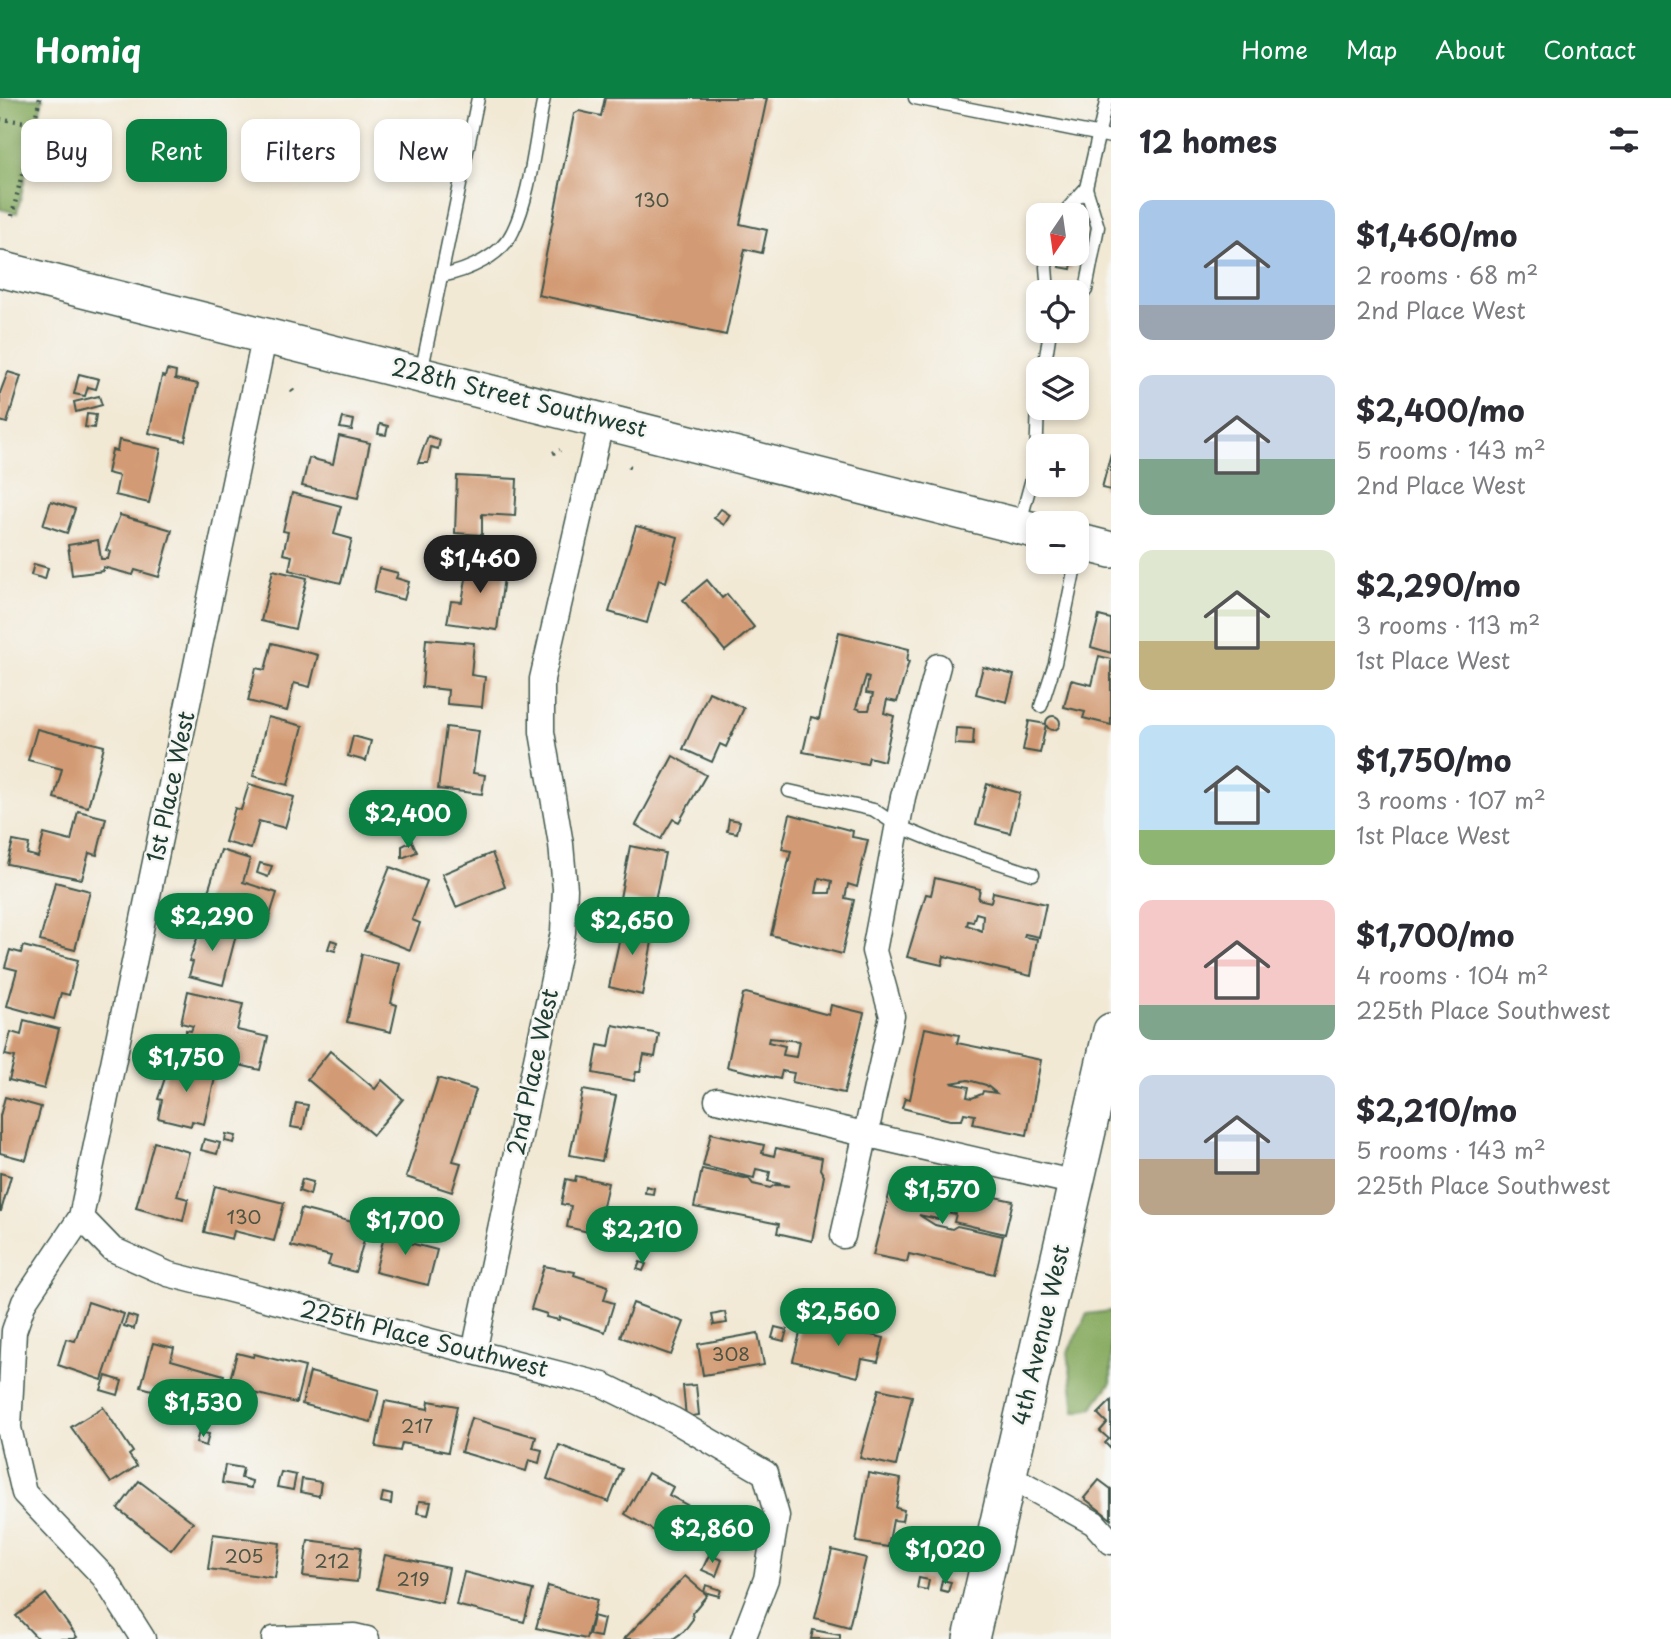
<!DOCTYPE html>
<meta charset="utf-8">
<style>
body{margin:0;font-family:"Playpen Sans",sans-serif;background:#f2f2f3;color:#2b2b33;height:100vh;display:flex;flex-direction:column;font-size:26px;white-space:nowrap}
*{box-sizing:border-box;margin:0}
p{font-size:23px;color:#7c7c81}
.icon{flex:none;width:38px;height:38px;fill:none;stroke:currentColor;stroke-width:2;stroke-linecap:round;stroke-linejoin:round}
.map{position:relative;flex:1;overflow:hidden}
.details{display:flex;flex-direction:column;background:#fff;width:560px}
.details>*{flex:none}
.banner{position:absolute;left:21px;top:21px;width:665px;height:63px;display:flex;gap:14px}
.needle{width:46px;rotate:193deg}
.controls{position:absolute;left:1026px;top:105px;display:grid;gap:14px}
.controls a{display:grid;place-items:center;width:63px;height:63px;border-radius:14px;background:#fff;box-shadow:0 4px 10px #0003;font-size:35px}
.price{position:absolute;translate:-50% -60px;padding:0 16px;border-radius:24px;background:#0b8043;color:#fff;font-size:23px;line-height:46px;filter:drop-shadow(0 2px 4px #0008)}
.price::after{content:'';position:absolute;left:50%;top:42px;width:21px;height:16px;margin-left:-10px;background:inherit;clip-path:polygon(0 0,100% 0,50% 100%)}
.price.selected{background:#222;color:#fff}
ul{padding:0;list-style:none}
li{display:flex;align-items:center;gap:21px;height:175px;padding:0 28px}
li span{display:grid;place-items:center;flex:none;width:196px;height:140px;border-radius:14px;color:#555}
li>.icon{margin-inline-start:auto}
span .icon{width:84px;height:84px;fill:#fffc;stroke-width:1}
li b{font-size:30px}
h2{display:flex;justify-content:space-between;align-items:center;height:84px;padding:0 28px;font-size:30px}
.tag{padding:0 24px;border-radius:14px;background:#fff;box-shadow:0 4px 10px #0003;font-size:24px;line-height:63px}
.tag.selected{background:#0b8043;color:#fff}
header{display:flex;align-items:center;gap:42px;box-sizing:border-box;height:98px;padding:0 35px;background:#0b8043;color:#fff}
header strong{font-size:33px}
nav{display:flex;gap:38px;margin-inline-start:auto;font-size:24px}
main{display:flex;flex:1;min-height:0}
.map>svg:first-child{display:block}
.forest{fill:#86aa5f;stroke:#52744a;stroke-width:2}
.building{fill:#d39b74;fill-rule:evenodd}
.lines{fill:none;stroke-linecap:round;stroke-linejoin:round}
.lane-casing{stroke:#3f574c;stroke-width:15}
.street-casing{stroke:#3f574c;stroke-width:27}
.secondary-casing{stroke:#3f574c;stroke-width:38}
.path{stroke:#3f574c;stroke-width:4.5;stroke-dasharray:2 5;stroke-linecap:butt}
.lane{stroke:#fff;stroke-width:12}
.street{stroke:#fff;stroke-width:24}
.secondary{stroke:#fff;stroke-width:35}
.labels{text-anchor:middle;stroke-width:5;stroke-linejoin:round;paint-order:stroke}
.number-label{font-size:19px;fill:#4c5444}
.street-label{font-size:23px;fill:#1f3d34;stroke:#f6f6f2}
</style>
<header>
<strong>Homiq</strong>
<nav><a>Home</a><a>Map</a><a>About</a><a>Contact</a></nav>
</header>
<main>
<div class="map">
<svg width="1111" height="1541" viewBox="0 0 1111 1541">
<rect width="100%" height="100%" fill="#f6f6f2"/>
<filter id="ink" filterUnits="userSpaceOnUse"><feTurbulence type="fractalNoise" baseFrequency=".0143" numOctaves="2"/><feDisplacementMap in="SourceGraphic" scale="14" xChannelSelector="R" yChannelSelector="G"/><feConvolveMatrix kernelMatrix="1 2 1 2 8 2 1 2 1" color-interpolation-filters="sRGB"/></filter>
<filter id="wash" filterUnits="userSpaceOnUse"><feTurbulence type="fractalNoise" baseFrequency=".00686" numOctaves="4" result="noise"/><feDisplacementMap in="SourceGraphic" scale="28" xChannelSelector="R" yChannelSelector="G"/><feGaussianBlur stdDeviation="1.57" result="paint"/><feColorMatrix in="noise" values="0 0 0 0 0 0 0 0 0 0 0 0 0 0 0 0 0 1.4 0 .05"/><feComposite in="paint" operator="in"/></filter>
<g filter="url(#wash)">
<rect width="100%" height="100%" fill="#f2e9d5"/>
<g class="forest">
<path d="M0,0H43L17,115L0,111Z"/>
<path d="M1111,1213V1284L1092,1310L1075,1314L1068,1254L1087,1216Z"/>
</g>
<g id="blocks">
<g class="building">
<path d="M605,0H767L740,126L767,132L762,155L745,151L726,237L538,197L574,16L579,13L601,18Z"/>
<path d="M1062,156H1074L1071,171L1059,169Z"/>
<path d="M167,272L176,274L175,281L198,286L185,343L149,335L162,278L165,279Z"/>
<path d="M8,274L21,278L7,325L0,323V295Z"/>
<path d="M79,276L99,281L96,291L88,289L85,298L74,296Z"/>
<path d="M99,298L102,307L76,314L74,304Z"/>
<path d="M87,316L96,317L94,330L85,329Z"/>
<path d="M343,320L354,322L352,332L340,330Z"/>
<path d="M380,326L388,328L386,337L378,336Z"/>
<path d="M339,338L370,345L358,400L302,388L309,360L333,366Z"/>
<path d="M428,338L440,342L438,351L431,349L428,365H418Z"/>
<path d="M119,342L161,351L149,405L115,397L119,378L107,375L112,352L117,353Z"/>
<path d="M1111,355V392L1102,390Z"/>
<path d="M457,378L517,381L515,418L482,416V437L455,435Z"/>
<path d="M292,395L341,408L334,436L352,441L341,485L289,472L292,458L283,456L288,434L283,433Z"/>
<path d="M51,403L75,411L67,435L43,427Z"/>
<path d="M721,411L730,417L724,427L714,420Z"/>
<path d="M120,417L172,432L159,479L135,472L133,477L103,469V473L72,477L68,447L98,442L101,461H108L110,453L106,452Z"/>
<path d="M636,428L678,439L666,484L659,481L647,525L609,514Z"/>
<path d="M470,458L506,464L497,532L447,525L451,503L462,504Z"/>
<path d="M34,466L48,470L45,481L31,477Z"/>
<path d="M379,470L398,475L396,480L409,484L404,502L374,494Z"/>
<path d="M273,472L307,480L295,531L261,523Z"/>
<path d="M707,482L722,500L727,496L754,529L725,553L683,502Z"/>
<path d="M1099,518L1111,521V555L1091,549Z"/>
<path d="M839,534L909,551L907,563H909L897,604L887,602L884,615L894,618L884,663L869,659L867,666L803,654L811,619L819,621ZM866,578L869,579L866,595L873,596L869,612H861L856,610Z"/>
<path d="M426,541L474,545L471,577L485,579L482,609L447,606L448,592L422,589Z"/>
<path d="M272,545L318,557L310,589L294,585L287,613L248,603L256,570L265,572Z"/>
<path d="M1099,558L1111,561V627L1083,620L1085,614L1064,609L1071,582L1092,587Z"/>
<path d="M983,569L1014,577L1007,604L976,596Z"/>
<path d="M709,594L744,610L726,649L720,646L712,664L683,651Z"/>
<circle cx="1053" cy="625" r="7"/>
<path d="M268,619L303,628L288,687L253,678Z"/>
<path d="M1029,623L1046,626L1040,655L1023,652Z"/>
<path d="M446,629L479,633L473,675L485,677L482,696L438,691Z"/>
<path d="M956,630L974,631L973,647L955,646Z"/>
<path d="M37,631L104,648L88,709L54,700L62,671L28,662Z"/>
<path d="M353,638L371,643L366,663L348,658Z"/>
<path d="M673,658L706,677L679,724L673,721L661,741L636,727Z"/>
<path d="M249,686L294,699L285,730L259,723L251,751L225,744L235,710L241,712Z"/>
<path d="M987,686L1020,695L1010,735L976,726Z"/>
<path d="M78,713L106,720L97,757L89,755L82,781L7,766L13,743L29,746L27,756L38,759L44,736L71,743Z"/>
<path d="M790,716L853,733L852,739L868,742L857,789L848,786L845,800L854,802L842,856L771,837L791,753L782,751ZM819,780L832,783L830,795H816Z"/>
<path d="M729,721L740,723L737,735L727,733Z"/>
<path d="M412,743L417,754L402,760V748Z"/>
<path d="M630,748L665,755L654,807L620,800Z"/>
<path d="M221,752L250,761L243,784L277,795L266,830L203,810Z"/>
<path d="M492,755L505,789L456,809L442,776Z"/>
<path d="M260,765L272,768L268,779L257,775Z"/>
<path d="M390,769L427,783L412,822L420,825L410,852L364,834Z"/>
<path d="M935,780L980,791L978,801L991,804L993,794L1046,806L1039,839L1025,836L1024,839L1037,841L1031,878L944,858L942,867L907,859L926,796L931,797ZM976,815L983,817L982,833L967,827L968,823L973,824Z"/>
<path d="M55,784L90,793L75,852L40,843Z"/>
<path d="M624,821L655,828L642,897L609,889Z"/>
<path d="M203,824L237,833L223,887L189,878L193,864L189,863Z"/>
<path d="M331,842L337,844L335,853L328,851Z"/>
<path d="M23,848L78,862L69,897L61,895L54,921L7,908L17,872L5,869L10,852L21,855Z"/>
<path d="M362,856L400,865L391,905L397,907L391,934L347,924Z"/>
<path d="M188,893L243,906L237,932L268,939L260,972L186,954V932L191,933L193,928L181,925Z"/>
<path d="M746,895L829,917L831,907L864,915L844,995L792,984L794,975L782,973L780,981L727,969L743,896ZM769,940L799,943L796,959L783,957L785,948L768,944Z"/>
<path d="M24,922L59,931L44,991L9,982L15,959L5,957L11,934L21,937Z"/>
<path d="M613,927L659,936L655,959L644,957L640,974H636L634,983L593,975L598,947L609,949Z"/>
<path d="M925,930L959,937L957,945L1041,962L1027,1037L973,1026L975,1017L964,1015L962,1022H950L902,1010L905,1000L910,1001ZM968,982L986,987L996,995L983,993L982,996L972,1000L967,999L969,989L951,985Z"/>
<path d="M330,953L375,991L382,982L403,1001L373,1037L307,981Z"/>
<path d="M171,962L206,970L205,973L216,976L204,1026L192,1023L191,1028L158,1020L162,1002L158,1001Z"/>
<path d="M438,980L476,992L453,1063L461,1065L452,1094L406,1079Z"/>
<path d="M583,992L616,998L602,1063L570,1057Z"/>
<path d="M5,999L41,1009L26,1062L0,1055V1018Z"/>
<path d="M296,1005L308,1007L303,1031L291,1029Z"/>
<path d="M711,1035L764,1047L762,1055L774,1058L776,1050L822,1060L820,1071L824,1078L812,1143L777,1135L779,1126L694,1109L702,1071L749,1081L753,1086L770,1090L775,1087L789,1088L768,1083L770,1074L756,1071L754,1080L703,1068Z"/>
<path d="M226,1036L236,1038L234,1045L225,1043Z"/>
<path d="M204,1041L220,1045L217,1056L201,1052Z"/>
<path d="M154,1044L189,1054L177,1098L188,1101L183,1123L136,1110Z"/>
<path d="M0,1075L11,1078L1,1113H0Z"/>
<path d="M576,1078L608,1085L597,1136L567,1129L571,1108L561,1106L566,1081L575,1083Z"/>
<path d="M900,1078L935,1084L946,1088L944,1099L957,1101L959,1091L1013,1103L1005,1136L954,1124L956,1116L940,1113L938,1121L919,1117L935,1127L952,1131L957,1128L1003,1138L994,1176L909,1156L907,1164L873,1157L890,1093L896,1094Z"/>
<path d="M302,1081L313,1084L310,1097L299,1093Z"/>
<path d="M215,1088L284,1105L274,1143L234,1133L232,1141L204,1134Z"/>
<path d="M646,1088L654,1090L653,1096L645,1095Z"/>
<path d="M301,1111L368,1128L355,1174L328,1167L331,1158L291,1148Z"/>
<path d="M388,1123L406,1128L402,1143L437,1152L428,1187L375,1174Z"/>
<path d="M640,1164L646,1166L643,1173L637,1171Z"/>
<path d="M544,1168L575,1174L574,1177L608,1188L604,1202L614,1205L605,1234L560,1219L559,1222L546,1219L547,1216L531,1211Z"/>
<path d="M88,1204L124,1216L102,1282L58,1267L66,1241L75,1243Z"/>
<path d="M633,1205L684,1224L671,1257L620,1239Z"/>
<path d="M725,1214L727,1225L714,1227L712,1217Z"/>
<path d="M128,1217L137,1220L134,1231L124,1228Z"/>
<path d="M830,1220L867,1229L866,1236L884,1240L878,1264L862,1261L858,1279L793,1263L801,1231L827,1236Z"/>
<path d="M775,1229L787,1232L784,1243L772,1240Z"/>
<path d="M758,1235L764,1267L703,1277L698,1246Z"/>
<path d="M153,1245L174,1250L171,1262L224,1277L216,1309L141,1289Z"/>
<path d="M237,1255L253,1259L254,1256L305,1269L296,1305L228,1289Z"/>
<path d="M310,1274L379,1292L371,1324L302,1306Z"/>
<path d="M106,1278L122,1283L118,1297L101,1292Z"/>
<path d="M696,1287L699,1317L686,1319L683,1288Z"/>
<path d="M879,1291L912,1298L896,1368L860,1360Z"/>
<path d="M385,1303L428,1311L429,1303L457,1308L448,1354L402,1345L400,1353L376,1349Z"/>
<path d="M1111,1303V1351L1105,1345L1109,1341L1100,1333L1107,1325L1098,1316Z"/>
<path d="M103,1309L133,1354L129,1357L137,1368L111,1385L71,1329Z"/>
<path d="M471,1320L536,1339L533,1350L542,1352L539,1365L529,1362L526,1373L461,1354Z"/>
<path d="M199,1334L209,1336L206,1348L196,1345Z"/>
<path d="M559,1347L622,1371L609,1404L547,1381Z"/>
<path d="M225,1367L243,1370L241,1380L252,1383L251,1390L222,1385Z"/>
<path d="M281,1374L296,1377L293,1392L277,1389Z"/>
<path d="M648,1375L673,1389L669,1397L703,1416L684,1450L625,1416Z"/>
<path d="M868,1375L901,1381L896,1410L904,1412L902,1423L893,1422L888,1449L856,1444Z"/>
<path d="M302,1381L321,1384L319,1398L300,1394Z"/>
<path d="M1099,1382L1111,1391V1421L1084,1400Z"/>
<path d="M139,1383L193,1424L171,1452L118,1411Z"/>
<path d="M383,1395L392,1397L391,1406L381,1404Z"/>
<path d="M419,1403L431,1404L428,1417L417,1415Z"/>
<path d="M213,1436L280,1445L275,1480L208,1471Z"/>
<path d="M308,1442L361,1449L357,1484L303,1478Z"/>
<path d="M832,1452L866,1460L849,1529L815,1520Z"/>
<path d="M385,1457L449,1470L442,1505L377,1491Z"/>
<path d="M709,1457L722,1462L716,1478L702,1472Z"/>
<path d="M464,1474L533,1492L524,1524L456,1507Z"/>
<path d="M685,1478L707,1497L692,1515L693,1521L684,1533L673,1541H624Z"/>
<path d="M919,1480L929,1482L927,1492L917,1490Z"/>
<path d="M942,1482L951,1484L948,1494L940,1492Z"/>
<path d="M706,1487L721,1492L719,1498L704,1494Z"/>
<path d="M548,1488L597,1502L586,1541L536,1530Z"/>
<path d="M46,1496L77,1539L74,1541H38L16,1518Z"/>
<path d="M593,1518L604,1521L600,1539L589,1537Z"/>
<path d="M813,1532L840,1537V1541H811Z"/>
</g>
</g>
</g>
<g filter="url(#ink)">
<use href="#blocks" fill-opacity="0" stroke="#3f574c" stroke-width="2"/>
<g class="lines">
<defs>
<g id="lane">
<path d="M915,0L1111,39"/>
<path d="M1062,117L1086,90L1107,0"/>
<path d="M441,178C467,173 502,158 513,133C531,96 535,41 544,0"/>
<path d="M1048,194L1046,169L1049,156"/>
<path d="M1076,205L1086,192L1098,129L1086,90"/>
<path d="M1044,271L1050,233"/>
<path d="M421,275L478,0"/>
<path d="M1019,428L1036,366L1038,304"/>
<path d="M1041,608L1055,565L1076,464"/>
<path d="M789,693L874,712L898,728L944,747L1033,776"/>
</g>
<g id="street">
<path d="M717,1002L1076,1085"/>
<path d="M81,1119L112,1151L168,1176L603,1287L672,1321L765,1375L777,1418L766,1481L743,1541"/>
<path d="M843,1138L892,918L874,853L903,699L938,568"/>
<path d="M474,1254L563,834L565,791L561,746L542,634V581L602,321"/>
<path d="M1009,1378L1094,1425L1111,1444"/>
<path d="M143,1541L104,1479L24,1395L9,1330L14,1233L24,1204L81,1119L265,236"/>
<path d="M274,1541L354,1538L367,1541"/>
</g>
<g id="secondary">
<path d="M0,171L1038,433"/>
<path d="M1076,443L1111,452"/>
<path d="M971,1541L1111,933"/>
</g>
</defs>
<use href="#lane" class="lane-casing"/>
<use href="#street" class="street-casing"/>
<use href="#secondary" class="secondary-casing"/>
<g class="path">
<path d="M0,21L34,25"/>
<path d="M12,118L40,0"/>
<path d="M292,292L295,296"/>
<path d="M553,355L560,352"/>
<path d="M629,368L634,372"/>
</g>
<use href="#lane" class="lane"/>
<use href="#street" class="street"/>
<use href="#secondary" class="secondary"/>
</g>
</g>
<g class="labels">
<g class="number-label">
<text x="652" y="109">130</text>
<text x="244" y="1126">130</text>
<text x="731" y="1263">308</text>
<text x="417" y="1335">217</text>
<text x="244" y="1465">205</text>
<text x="332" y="1470">212</text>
<text x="413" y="1488">219</text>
</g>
<g class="street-label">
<text transform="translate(519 300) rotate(14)" y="8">228th Street Southwest</text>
<text transform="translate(171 689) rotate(-78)" y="8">1st Place West</text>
<text transform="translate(533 974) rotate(-78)" y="8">2nd Place West</text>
<text transform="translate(1041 1237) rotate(-77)" y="8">4th Avenue West</text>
<text transform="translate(424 1241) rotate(14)" y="8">225th Place Southwest</text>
</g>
</g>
</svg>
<div class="controls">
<a><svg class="needle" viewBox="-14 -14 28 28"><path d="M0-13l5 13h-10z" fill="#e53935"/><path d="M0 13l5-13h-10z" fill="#7c7c81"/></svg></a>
<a><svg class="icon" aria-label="locate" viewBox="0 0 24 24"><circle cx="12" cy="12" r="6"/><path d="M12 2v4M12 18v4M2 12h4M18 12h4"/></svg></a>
<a><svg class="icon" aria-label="layers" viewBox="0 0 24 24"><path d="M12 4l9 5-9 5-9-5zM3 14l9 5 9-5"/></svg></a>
<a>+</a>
<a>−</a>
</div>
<b class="price selected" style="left:480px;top:497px">$1,460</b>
<b class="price" style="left:408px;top:752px">$2,400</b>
<b class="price" style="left:212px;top:855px">$2,290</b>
<b class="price" style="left:632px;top:859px">$2,650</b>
<b class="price" style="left:186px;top:996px">$1,750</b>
<b class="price" style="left:942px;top:1128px">$1,570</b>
<b class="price" style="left:405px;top:1159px">$1,700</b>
<b class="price" style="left:642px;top:1168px">$2,210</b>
<b class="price" style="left:838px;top:1250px">$2,560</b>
<b class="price" style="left:203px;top:1341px">$1,530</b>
<b class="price" style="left:712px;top:1467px">$2,860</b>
<b class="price" style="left:945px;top:1488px">$1,020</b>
<div class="banner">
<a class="tag">Buy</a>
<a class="tag selected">Rent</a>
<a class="tag">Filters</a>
<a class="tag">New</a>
</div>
</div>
<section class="details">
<h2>12 homes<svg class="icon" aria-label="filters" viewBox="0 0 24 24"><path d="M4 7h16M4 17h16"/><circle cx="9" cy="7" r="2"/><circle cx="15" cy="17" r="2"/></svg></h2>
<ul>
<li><span style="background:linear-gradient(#a9c7e8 75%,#9aa5b1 0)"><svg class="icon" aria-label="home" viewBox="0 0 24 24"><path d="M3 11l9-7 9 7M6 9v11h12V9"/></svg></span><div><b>$1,460/mo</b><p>2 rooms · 68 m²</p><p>2nd Place West</p></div></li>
<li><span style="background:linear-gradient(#c9d6e8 60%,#7fa58c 0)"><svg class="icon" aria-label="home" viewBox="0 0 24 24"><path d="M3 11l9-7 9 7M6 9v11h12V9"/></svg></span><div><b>$2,400/mo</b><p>5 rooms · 143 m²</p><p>2nd Place West</p></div></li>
<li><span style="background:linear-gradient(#dfe7d0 65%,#c2b280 0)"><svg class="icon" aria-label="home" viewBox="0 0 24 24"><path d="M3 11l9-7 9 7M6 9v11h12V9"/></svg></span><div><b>$2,290/mo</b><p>3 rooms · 113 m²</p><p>1st Place West</p></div></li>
<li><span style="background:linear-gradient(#bfe0f5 75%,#8fb573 0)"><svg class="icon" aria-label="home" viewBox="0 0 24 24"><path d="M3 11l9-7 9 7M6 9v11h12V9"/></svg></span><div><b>$1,750/mo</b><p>3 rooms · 107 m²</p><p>1st Place West</p></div></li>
<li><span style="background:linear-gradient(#f6c9c9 75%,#7fa58c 0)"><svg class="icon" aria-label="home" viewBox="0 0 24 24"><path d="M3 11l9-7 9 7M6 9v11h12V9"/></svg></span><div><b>$1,700/mo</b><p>4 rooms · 104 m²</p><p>225th Place Southwest</p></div></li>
<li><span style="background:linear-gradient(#c9d6e8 60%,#b9a48a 0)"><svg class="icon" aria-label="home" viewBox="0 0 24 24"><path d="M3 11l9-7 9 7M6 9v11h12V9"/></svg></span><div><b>$2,210/mo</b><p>5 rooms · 143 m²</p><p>225th Place Southwest</p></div></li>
</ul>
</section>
</main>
